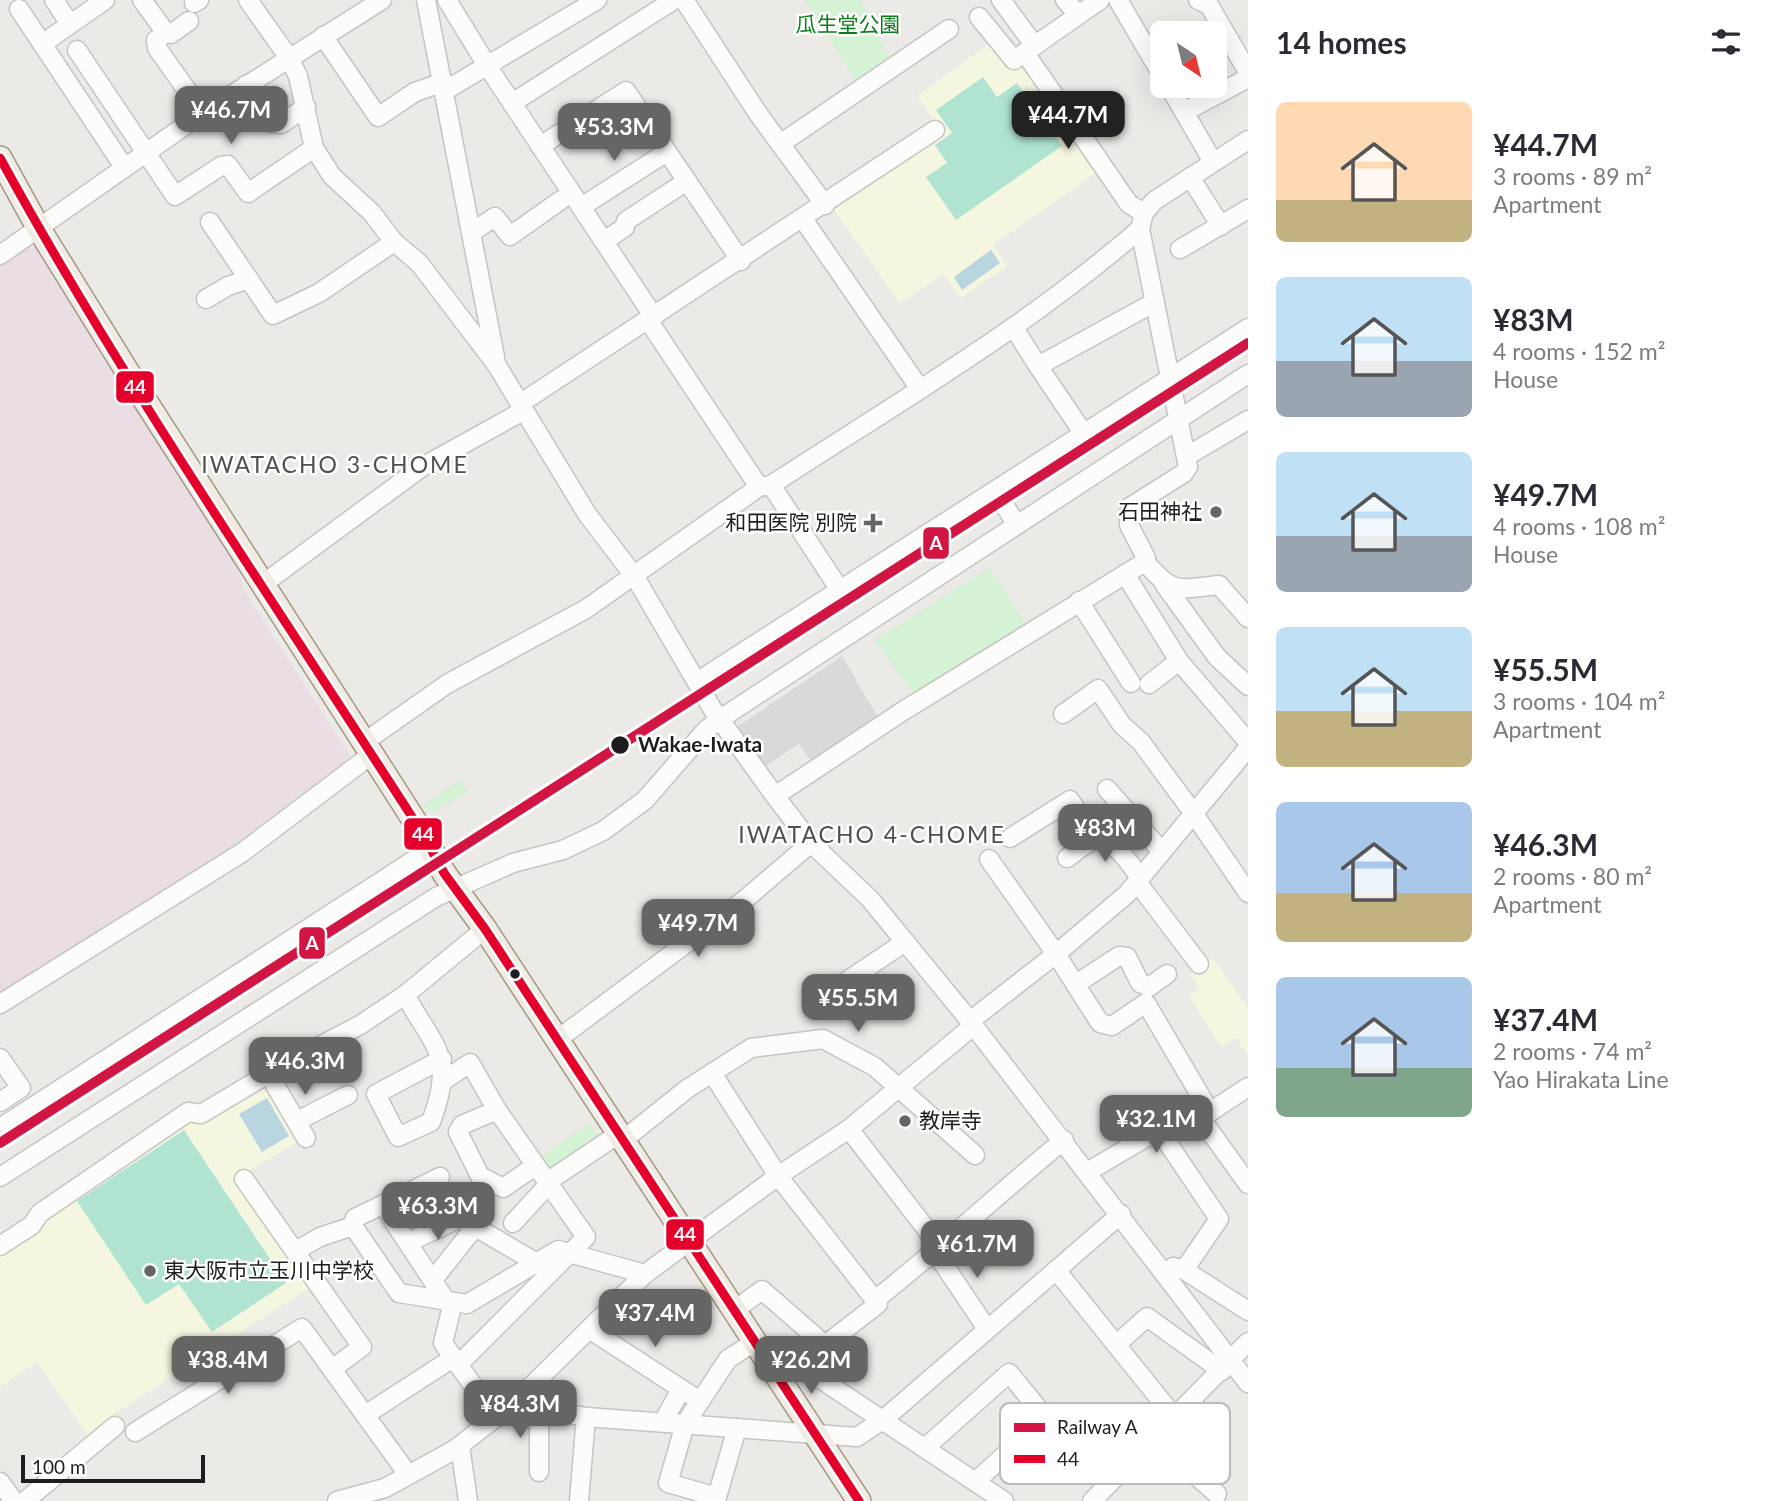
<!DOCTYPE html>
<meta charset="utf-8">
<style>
body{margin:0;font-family:Lato,"Noto Sans JP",sans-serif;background:#f2f2f3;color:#2b2b33;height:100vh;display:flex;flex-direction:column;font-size:26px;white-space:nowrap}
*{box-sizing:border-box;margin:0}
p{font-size:23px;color:#7c7c81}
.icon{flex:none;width:38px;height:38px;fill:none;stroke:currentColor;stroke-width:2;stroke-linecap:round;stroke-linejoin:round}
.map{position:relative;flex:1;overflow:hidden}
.details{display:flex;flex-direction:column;background:#fff;width:525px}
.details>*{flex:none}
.needle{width:46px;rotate:145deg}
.tools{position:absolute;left:1150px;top:21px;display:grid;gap:14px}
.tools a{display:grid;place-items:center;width:77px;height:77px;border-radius:10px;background:#fff;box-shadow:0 7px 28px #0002;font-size:35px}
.scale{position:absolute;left:21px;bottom:18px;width:184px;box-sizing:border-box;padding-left:7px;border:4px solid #1d1d1d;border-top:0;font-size:19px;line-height:24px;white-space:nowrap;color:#1d1d1d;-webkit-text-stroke:5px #fff;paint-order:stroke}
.price{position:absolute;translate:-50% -60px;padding:0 16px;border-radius:14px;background:#656563;color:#fff;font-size:23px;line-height:46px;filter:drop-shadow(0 2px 4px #0008)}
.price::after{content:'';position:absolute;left:50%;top:42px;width:21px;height:16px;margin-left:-10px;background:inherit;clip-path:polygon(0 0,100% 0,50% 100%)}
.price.selected{background:#222;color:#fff}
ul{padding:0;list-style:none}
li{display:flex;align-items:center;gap:21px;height:175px;padding:0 28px}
li span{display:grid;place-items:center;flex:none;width:196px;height:140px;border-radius:10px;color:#555}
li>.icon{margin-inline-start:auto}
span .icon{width:84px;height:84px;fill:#fffc;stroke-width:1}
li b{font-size:30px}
h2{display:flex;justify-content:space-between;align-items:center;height:84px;padding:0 28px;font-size:30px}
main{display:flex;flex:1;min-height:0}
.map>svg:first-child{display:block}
.industrial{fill:#eadee4}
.education{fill:#f5f6e0}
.religious{fill:#dad9d7}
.park{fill:#d3f3d4}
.pitch{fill:#b0e4d1}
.water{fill:#b8d5e0}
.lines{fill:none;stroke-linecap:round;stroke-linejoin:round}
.minor-casing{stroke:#c4c4c2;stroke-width:21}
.major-casing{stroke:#a29982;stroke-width:26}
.minor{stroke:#fcfcfb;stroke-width:18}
.major{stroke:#f1ece3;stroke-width:23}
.bus-1-casing{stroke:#fff;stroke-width:14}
.bus-1{stroke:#e4002b;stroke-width:9}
.rail-1-casing{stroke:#fff;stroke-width:16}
.rail-1{stroke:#d21644;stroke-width:10}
.poi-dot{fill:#656563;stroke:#fff;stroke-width:2.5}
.stop-dot{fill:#1d1d1d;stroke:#fff;stroke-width:2.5}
.labels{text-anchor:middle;stroke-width:5;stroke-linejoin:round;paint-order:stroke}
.park-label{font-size:21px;fill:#097e19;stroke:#fff}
.poi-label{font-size:21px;fill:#1d1d1d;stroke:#fff;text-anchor:end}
.stop-label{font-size:21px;font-weight:bold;fill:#1d1d1d;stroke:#fff;text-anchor:start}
.neighbourhood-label{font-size:23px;letter-spacing:2px;fill:#505050;stroke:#fff}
.key{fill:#fff;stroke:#bbb;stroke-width:2}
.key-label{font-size:19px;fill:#1d1d1d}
.line-badge{stroke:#fff;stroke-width:2.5}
.badge-label{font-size:19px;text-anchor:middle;font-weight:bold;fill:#fff}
</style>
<main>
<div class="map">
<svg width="1248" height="1501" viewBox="0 0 1248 1501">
<rect width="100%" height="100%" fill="#eceae6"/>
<path class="industrial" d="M40,247L233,555L246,594L352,758L237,844L0,994V261L20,248Z"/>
<g class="education">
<path d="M993,41L1021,65L1096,173L993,245L1007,266L961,298L943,274L900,304L831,205L941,130L917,96Z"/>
<path d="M1213,958L1248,1008V1055L1236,1038L1221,1047L1189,996L1200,988L1190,974Z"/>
<path d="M267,1080L303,1139L245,1173L312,1286L116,1413L90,1439L37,1362L0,1387V1254L43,1216L189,1115Z"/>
</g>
<path class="religious" d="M842,656L880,721L815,766L799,744L764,767L737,727Z"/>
<g class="park">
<path d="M805,0H861L890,61L856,81Z"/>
<path d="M990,568L1027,626L916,696L875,640Z"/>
<path d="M461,780L468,791L434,812L422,806Z"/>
<path d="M589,1124L601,1141L547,1178L535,1161Z"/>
</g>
<g class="pitch">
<path d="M983,77L997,97L1017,83L1062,146L956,220L926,177L947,163L935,145L952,133L936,110Z"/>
<path d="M184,1130L286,1283L212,1332L179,1284L146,1305L77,1201Z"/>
</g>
<g class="water">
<path d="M991,250L1000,263L962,290L954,277Z"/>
<path d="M267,1098L289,1136L262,1152L239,1114Z"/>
</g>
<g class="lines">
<defs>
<g id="minor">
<path d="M54,0L70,24"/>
<path d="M142,0L166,33L156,40L157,48L203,113"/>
<path d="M248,0L289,58L298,76L314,148L332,176L372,213L394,242L419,263L496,364L587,514L635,577L713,710L775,796L811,843L870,899L970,1021L1248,1383"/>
<path d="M426,0L495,357"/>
<path d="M447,0L488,67L654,317"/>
<path d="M684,0L759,115L825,205"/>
<path d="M1001,0L1035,46"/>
<path d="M1065,0L1078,14"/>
<path d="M1118,0L1162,75"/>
<path d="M1198,0L1209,5L1248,72"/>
<path d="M194,3L199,0"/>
<path d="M19,9L124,167"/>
<path d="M979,17L1014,60L1100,0"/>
<path d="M166,33L171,34L189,21"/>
<path d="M323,36L378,117L415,92L444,82"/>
<path d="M42,44L105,0"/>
<path d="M77,50L175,196L221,166L228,165L248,193L314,148"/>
<path d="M1025,53L1129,204L1144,213"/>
<path d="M246,85L271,123L281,124L306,107"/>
<path d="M1169,86L1213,162"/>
<path d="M446,90L597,0"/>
<path d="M512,103L674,0"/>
<path d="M1184,112L1248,78"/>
<path d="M780,144L949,29"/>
<path d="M540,146L626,91L741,261"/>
<path d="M1190,177L1221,226"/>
<path d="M581,207L667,152"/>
<path d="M803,219L920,389"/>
<path d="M210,222L273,315L319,293L394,242"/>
<path d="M472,232L495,217L510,236L561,200"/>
<path d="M604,241L625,227L626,221L687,181"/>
<path d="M1180,249L1248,209"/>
<path d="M0,255L203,113L382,0"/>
<path d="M206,299L228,286L249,279"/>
<path d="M648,320L759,487"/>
<path d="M1014,328L1038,366L1155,302"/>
<path d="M1038,366L1084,434"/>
<path d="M521,403L935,130"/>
<path d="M1187,456L1248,420"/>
<path d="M771,485L840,590"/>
<path d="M996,491L1016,524"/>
<path d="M1145,562C1174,595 1177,589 1219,585L1248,618"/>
<path d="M1125,574L1179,661"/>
<path d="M263,584L422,467L523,411"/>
<path d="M1164,584L1217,657L1248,686"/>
<path d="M1079,601L1131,683"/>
<path d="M698,681L1248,328"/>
<path d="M1149,684L1179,661L1248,742"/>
<path d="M1063,714L1098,689L1122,725L1141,742L1194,814L1248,893"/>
<path d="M363,743L447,684L586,609L759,487L771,485C897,403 1026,328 1140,229"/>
<path d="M1107,789L1162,852"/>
<path d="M775,796L903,711L1145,562L1146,558L1129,525L1130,507L1184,473L1188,467L1140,229L1144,213L1154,201L1248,140"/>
<path d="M1010,838L1070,800L1095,840"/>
<path d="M1067,858C1076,852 1086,842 1096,840C1111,835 1133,867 1140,878"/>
<path d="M989,859L1056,954L1100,1023L1112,1026L1146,1003L1210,1112"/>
<path d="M1137,882L1199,964"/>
<path d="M844,983L905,942"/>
<path d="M1076,984L1119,956L1127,957L1140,983L1149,987L1167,974"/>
<path d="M0,1004L243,852L371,755"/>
<path d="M970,1021L1056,954L1127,894L1248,748"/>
<path d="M558,1039L743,901L811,843"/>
<path d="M0,1058L21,1088L0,1102"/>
<path d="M442,1059L376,1094L398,1137L431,1122C455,1057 437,1051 405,995L485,929"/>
<path d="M712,1073L778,1176L878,1304L825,1345L762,1290L736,1309"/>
<path d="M269,1075L306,1138"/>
<path d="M443,1081L470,1063L497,1110"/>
<path d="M1199,1116L1248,1184"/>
<path d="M297,1121L348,1095"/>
<path d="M0,1128L417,858"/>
<path d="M849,1129L941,1248"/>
<path d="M1161,1133L1219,1219L1184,1270"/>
<path d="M1089,1171L1145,1138L1210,1112L1248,1087"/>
<path d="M0,1177L436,897L513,863L563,850L603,831L645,800L706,730L720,719L1248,374"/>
<path d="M244,1179L362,1347L332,1369"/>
<path d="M547,1182L611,1139L632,1133L687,1089L751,1048L823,1039L875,1067L975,1155"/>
<path d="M390,1216L446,1301"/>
<path d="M513,1223L548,1185"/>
<path d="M353,1226L355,1218L440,1177"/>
<path d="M409,1242L460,1218L537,1263"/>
<path d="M0,1246L32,1225L40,1213L188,1112L201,1114L283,1065L360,1025L405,995"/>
<path d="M299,1249L320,1237L353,1226L399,1293L467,1304L558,1250L645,1274"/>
<path d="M936,1253L987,1329"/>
<path d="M1173,1267L1184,1270L1248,1311"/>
<path d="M1056,1270L1175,1418"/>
<path d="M433,1280L474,1228"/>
<path d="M875,1300C940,1249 1000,1192 1064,1140"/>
<path d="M453,1302L443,1343L496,1418"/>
<path d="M589,1329L700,1401"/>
<path d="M825,1345L810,1372L1004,1501"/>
<path d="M1116,1345L1147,1317L1222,1371"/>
<path d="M458,1365L586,1237L497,1110L462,1125L458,1132L480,1176L503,1188L535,1166"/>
<path d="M513,1404L586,1417L857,1437L884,1419L1121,1214"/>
<path d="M365,1415L453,1358"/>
<path d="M663,1422L681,1389"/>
<path d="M737,1428L717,1497L668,1483L685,1424L728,1359L756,1341"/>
<path d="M135,1432L302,1328L407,1473"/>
<path d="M1154,1439L1217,1494"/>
<path d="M460,1446L468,1501"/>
<path d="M926,1447L1009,1373L1046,1418L976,1481"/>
<path d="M539,1472V1409"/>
<path d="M0,1482L14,1501"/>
<path d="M25,1501L115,1426"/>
<path d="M337,1501L385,1488L454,1450L513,1404L645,1274L778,1176L849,1129L973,1026"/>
<path d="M579,1501L586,1417"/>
<path d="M1092,1501L1248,1342"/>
</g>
<path id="major" d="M0,158L39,229L148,405L421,831L444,873L485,929L859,1501"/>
</defs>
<use href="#minor" class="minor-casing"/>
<use href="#major" class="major-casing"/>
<use href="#minor" class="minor"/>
<use href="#major" class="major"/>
<defs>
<path id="bus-1" d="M0,158C127,390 279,609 421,831L444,873L485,929L859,1501"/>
</defs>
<use href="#bus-1" class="bus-1-casing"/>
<use href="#bus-1" class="bus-1"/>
<defs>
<path id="rail-1" d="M0,1143L1248,343"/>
</defs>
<use href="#rail-1" class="rail-1-casing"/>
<use href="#rail-1" class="rail-1"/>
</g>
<g class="poi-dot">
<circle cx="1216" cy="512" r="7"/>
<path d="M869.5 512.5h7v7h7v7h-7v7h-7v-7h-7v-7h7z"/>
<circle cx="905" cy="1121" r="7"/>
<circle cx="150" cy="1271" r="7"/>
</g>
<g class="stop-dot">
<circle cx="620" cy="745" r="10"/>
<circle cx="515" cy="974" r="6"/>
</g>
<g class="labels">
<g class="park-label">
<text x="848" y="32">瓜生堂公園</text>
</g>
<g class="poi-label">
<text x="1202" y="519">石田神社</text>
<text x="857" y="530">和田医院 別院</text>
<text x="919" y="1128" text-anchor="start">教岸寺</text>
<text x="164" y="1278" text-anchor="start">東大阪市立玉川中学校</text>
</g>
<g class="stop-label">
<text x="638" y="752">Wakae-Iwata</text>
</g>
<g class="neighbourhood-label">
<text x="335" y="473">IWATACHO 3-CHOME</text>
<text x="872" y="843">IWATACHO 4-CHOME</text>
</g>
</g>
<rect x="1000" y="1403" width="230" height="81" rx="10" class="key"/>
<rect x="1014" y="1423" width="31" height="9" fill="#d21644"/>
<rect x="1014" y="1455" width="31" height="8" fill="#e4002b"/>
<g class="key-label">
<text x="1057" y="1434">Railway A</text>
<text x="1057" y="1466">44</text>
</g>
<g class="line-badge">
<rect x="115" y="370" width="40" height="34" rx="7" fill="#e4002b"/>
<rect x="922" y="526" width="28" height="34" rx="7" fill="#d21644"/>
<rect x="403" y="817" width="40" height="34" rx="7" fill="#e4002b"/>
<rect x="298" y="926" width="28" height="34" rx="7" fill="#d21644"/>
<rect x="665" y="1218" width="40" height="33" rx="7" fill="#e4002b"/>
</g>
<g class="badge-label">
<text x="135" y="394">44</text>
<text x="936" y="550">A</text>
<text x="423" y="841">44</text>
<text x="312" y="950">A</text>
<text x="685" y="1241">44</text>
</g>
</svg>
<div class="tools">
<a><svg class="needle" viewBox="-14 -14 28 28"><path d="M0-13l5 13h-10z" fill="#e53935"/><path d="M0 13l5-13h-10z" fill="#7c7c81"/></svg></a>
</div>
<div class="scale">100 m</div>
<b class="price" style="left:231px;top:146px">¥46.7M</b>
<b class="price selected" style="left:1068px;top:151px">¥44.7M</b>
<b class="price" style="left:614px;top:163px">¥53.3M</b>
<b class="price" style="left:1105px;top:864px">¥83M</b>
<b class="price" style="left:698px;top:959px">¥49.7M</b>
<b class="price" style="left:858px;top:1034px">¥55.5M</b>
<b class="price" style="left:305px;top:1097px">¥46.3M</b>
<b class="price" style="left:1156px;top:1155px">¥32.1M</b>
<b class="price" style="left:438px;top:1242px">¥63.3M</b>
<b class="price" style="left:977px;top:1280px">¥61.7M</b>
<b class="price" style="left:655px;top:1349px">¥37.4M</b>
<b class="price" style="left:228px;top:1396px">¥38.4M</b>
<b class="price" style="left:811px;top:1396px">¥26.2M</b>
<b class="price" style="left:520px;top:1440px">¥84.3M</b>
</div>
<section class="details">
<h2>14 homes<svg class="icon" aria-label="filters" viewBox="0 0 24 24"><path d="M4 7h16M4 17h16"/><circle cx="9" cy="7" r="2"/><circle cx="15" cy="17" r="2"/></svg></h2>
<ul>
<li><span style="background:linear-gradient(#ffd9b3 70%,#c2b280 0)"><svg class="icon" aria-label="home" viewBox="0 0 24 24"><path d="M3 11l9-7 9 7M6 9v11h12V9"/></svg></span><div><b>¥44.7M</b><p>3 rooms · 89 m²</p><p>Apartment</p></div></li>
<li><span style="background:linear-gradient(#bfe0f5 60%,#9aa5b1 0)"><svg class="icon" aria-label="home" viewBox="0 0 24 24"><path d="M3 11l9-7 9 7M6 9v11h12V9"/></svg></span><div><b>¥83M</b><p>4 rooms · 152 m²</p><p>House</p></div></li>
<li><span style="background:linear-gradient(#bfe0f5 60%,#9aa5b1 0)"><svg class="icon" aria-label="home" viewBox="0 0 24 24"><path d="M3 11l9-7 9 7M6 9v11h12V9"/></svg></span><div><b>¥49.7M</b><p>4 rooms · 108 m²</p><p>House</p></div></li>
<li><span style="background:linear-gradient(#bfe0f5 60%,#c2b280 0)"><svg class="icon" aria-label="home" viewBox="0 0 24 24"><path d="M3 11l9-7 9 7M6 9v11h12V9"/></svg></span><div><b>¥55.5M</b><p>3 rooms · 104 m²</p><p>Apartment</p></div></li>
<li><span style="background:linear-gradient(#a9c7e8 65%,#c2b280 0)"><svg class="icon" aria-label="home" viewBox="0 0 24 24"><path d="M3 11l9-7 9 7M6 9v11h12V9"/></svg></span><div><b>¥46.3M</b><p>2 rooms · 80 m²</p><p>Apartment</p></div></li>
<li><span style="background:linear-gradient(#a9c7e8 65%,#7fa58c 0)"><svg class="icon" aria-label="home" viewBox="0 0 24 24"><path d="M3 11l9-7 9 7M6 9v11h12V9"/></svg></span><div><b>¥37.4M</b><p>2 rooms · 74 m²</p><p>Yao Hirakata Line</p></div></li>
</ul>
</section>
</main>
